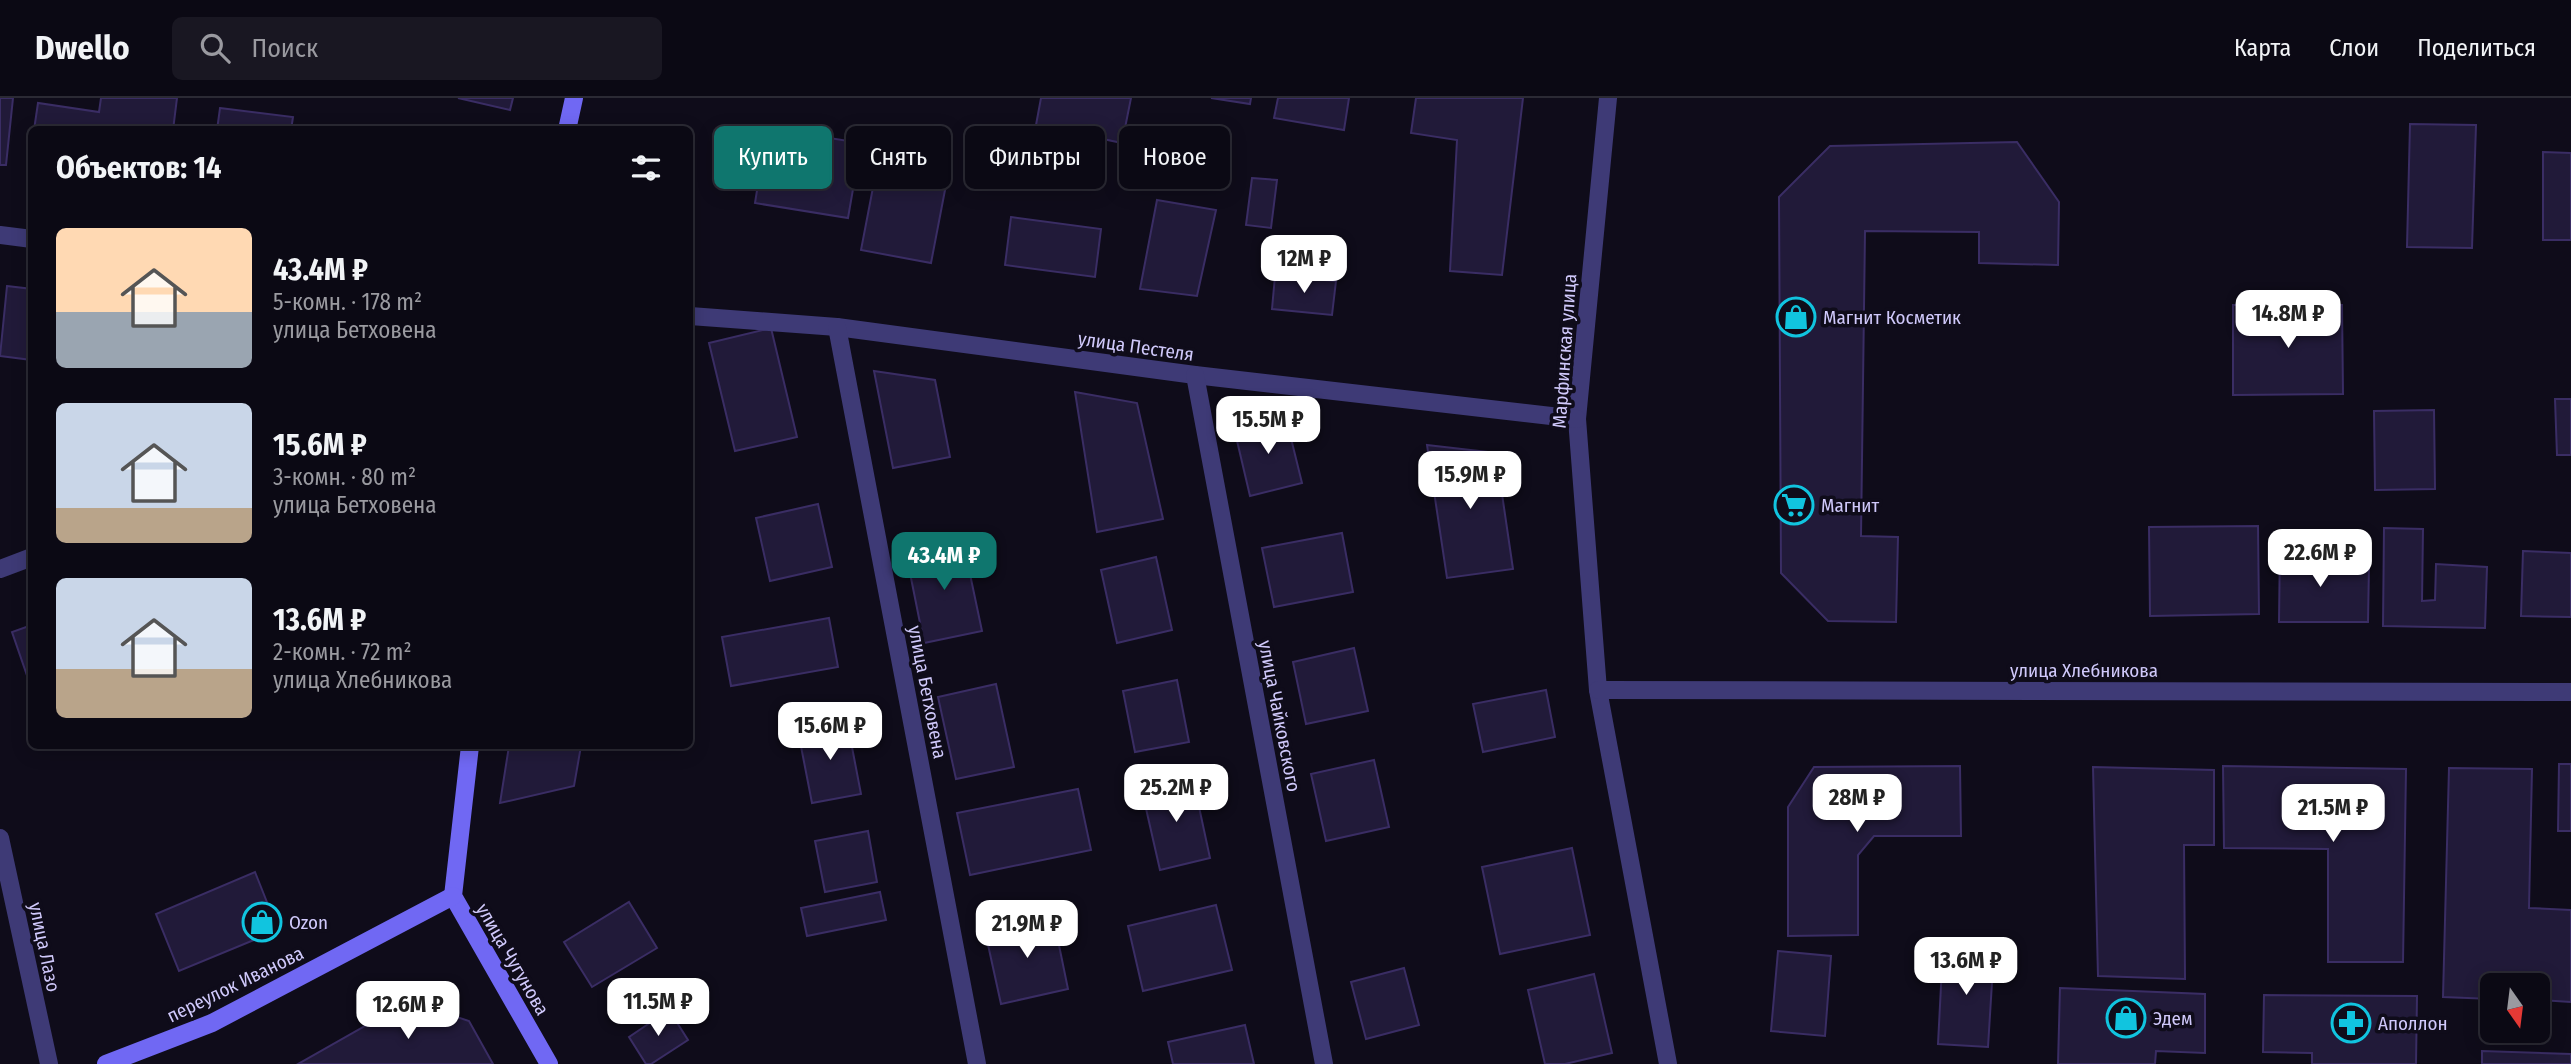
<!DOCTYPE html>
<html lang="ru">
<meta charset="utf-8">
<style>
body{margin:0;font-family:"Fira Sans Condensed",sans-serif;background:#191722;color:#f1f3f6;height:100vh;display:flex;flex-direction:column;font-size:26px;white-space:nowrap}
*{box-sizing:border-box;margin:0}
p{font-size:23px;color:#9a9aa0}
.icon{flex:none;width:38px;height:38px;fill:none;stroke:currentColor;stroke-width:2;stroke-linecap:round;stroke-linejoin:round}
.map{position:relative;flex:1;overflow:hidden}
.drawer{position:absolute;left:28px;top:28px;width:665px;height:623px;display:flex;flex-direction:column;background:#0b0914;border-radius:10px;box-shadow:0 4px 18px #0003,0 0 0 2px #2b2a34}
.drawer>*{flex:none}
.banner{position:absolute;left:714px;top:28px;width:665px;height:63px;display:flex;gap:14px}
.needle{width:46px;rotate:166deg}
.controls{position:absolute;left:2480px;top:875px;display:grid;gap:14px}
.controls a{display:grid;place-items:center;width:70px;height:70px;border-radius:10px;background:#0b0914;box-shadow:0 4px 18px #0003,0 0 0 2px #2b2a34;font-size:35px}
.price{position:absolute;translate:-50% -60px;padding:0 16px;border-radius:14px;background:#fff;color:#222;font-size:23px;line-height:46px;filter:drop-shadow(0 2px 4px #0008)}
.price::after{content:'';position:absolute;left:50%;top:42px;width:21px;height:16px;margin-left:-10px;background:inherit;clip-path:polygon(0 0,100% 0,50% 100%)}
.price.active{background:#0f766e;color:#fff}
ul{padding:0;list-style:none}
li{display:flex;align-items:center;gap:21px;height:175px;padding:0 28px}
li span{display:grid;place-items:center;flex:none;width:196px;height:140px;border-radius:10px;color:#555}
li>.icon{margin-inline-start:auto}
span .icon{width:84px;height:84px;fill:#fffc;stroke-width:1}
li b{font-size:30px}
h2{display:flex;justify-content:space-between;align-items:center;height:84px;padding:0 28px;font-size:30px}
.pill{padding:0 24px;border-radius:10px;background:#0b0914;box-shadow:0 4px 18px #0003,0 0 0 2px #2b2a34;font-size:24px;line-height:63px}
.pill.active{background:#0f766e;color:#fff}
header{display:flex;align-items:center;gap:42px;box-sizing:border-box;height:98px;padding:0 35px;background:#0b0914;border-bottom:2px solid #2b2a34}
header strong{font-size:33px}
nav{display:flex;gap:38px;margin-inline-start:auto;font-size:24px}
.search{width:490px;height:63px;background:#191722;display:flex;align-items:center;gap:18px;box-sizing:border-box;padding:0 24px;border-radius:10px;color:#9a9aa0;font-size:26px}
.map>svg:first-child{display:block}
.building{fill:#211a39;stroke:#3a2d64;stroke-width:2}
.lines{fill:none;stroke-linecap:round;stroke-linejoin:round}
.street{stroke:#3e3a76;stroke-width:18}
.secondary{stroke:#7068f3;stroke-width:18}
.labels{text-anchor:middle;stroke-width:7;stroke-linejoin:round;paint-order:stroke}
.poi-label{font-size:19px;fill:#d0c9fb;stroke:#0f0c1a;text-anchor:start}
.street-label{font-size:19px;fill:#d0c9fb;stroke:#0f0c1a}
</style>
<header>
<strong>Dwello</strong>
<div class="search"><svg class="icon" aria-label="search" viewBox="0 0 24 24"><circle cx="10" cy="10" r="6"/><path d="M15 15l6 6"/></svg>Поиск</div>
<nav><a>Карта</a><a>Слои</a><a>Поделиться</a></nav>
</header>
<div class="map">
<svg width="2571" height="966" viewBox="0 0 2571 966">
<rect width="100%" height="100%" fill="#0f0c1a"/>
<g class="building">
<path d="M0,0H13L6,67H0Z"/>
<path d="M101,0H177L173,32H34L38,5L99,14Z"/>
<path d="M458,0H513L510,12Z"/>
<path d="M1041,0H1131L1122,45L1036,27Z"/>
<path d="M1211,0H1251L1250,6Z"/>
<path d="M1278,0H1349L1344,32L1274,20Z"/>
<path d="M1416,0H1523L1502,177L1450,173L1457,42L1411,35Z"/>
<path d="M220,10L293,19L291,32H217Z"/>
<path d="M2410,26L2476,27L2472,150L2407,149Z"/>
<path d="M767,30L861,45L848,120L755,105Z"/>
<path d="M2017,44L2059,104L2058,167L1979,165V134L1865,133L1861,438L1898,439L1896,524L1828,523L1781,475L1779,99L1830,48Z"/>
<path d="M880,53L950,66L931,165L861,152Z"/>
<path d="M2543,54L2571,55V142H2543Z"/>
<path d="M1252,80L1277,82L1271,130L1246,127Z"/>
<path d="M1157,102L1216,112L1197,198L1140,191Z"/>
<path d="M1011,119L1101,131L1095,179L1005,167Z"/>
<path d="M1275,178L1336,183L1332,217L1272,211Z"/>
<path d="M7,188L32,191V262L0,258Z"/>
<path d="M2233,207H2342L2343,296L2233,297Z"/>
<path d="M771,230L797,339L735,353L709,245Z"/>
<path d="M874,273L935,282L950,359L893,370Z"/>
<path d="M1075,294L1137,305L1163,421L1097,434Z"/>
<path d="M2555,301H2571V357H2557Z"/>
<path d="M2434,312L2435,391L2375,392L2374,313Z"/>
<path d="M1286,320L1302,385L1250,398L1234,330Z"/>
<path d="M1427,347L1496,355L1513,471L1447,480Z"/>
<path d="M818,406L832,469L770,483L756,420Z"/>
<path d="M2258,428L2259,516L2150,518L2149,429Z"/>
<path d="M2384,430L2423,431L2422,503L2435,502L2436,466L2487,469L2485,530L2383,528Z"/>
<path d="M1342,435L1353,494L1274,509L1262,450Z"/>
<path d="M963,443L982,533L924,545L906,455Z"/>
<path d="M2280,444H2308V468L2369,467L2368,524H2279Z"/>
<path d="M2523,453L2571,455V519L2521,518Z"/>
<path d="M1156,459L1172,532L1117,545L1101,472Z"/>
<path d="M829,520L838,569L731,588L722,539Z"/>
<path d="M32,527V592L12,534Z"/>
<path d="M1354,550L1368,613L1306,626L1293,564Z"/>
<path d="M1177,582L1189,644L1135,654L1123,593Z"/>
<path d="M996,586L1014,669L956,681L938,599Z"/>
<path d="M1546,592L1555,639L1483,654L1473,606Z"/>
<path d="M847,623L861,696L812,705L798,633Z"/>
<path d="M509,648H581L574,688L500,705Z"/>
<path d="M1374,662L1389,729L1326,743L1311,676Z"/>
<path d="M2559,666H2571V733H2558Z"/>
<path d="M1960,668L1961,738H1874L1858,757V837L1788,838V709L1814,669Z"/>
<path d="M2223,668L2406,671L2403,864H2328V751L2224,750Z"/>
<path d="M2093,669L2214,672V747H2184L2185,881L2098,878Z"/>
<path d="M2449,670L2532,671L2529,810L2571,812V904L2538,902V887H2492V901L2443,899Z"/>
<path d="M1193,681L1210,760L1160,772L1142,693Z"/>
<path d="M1078,691L1091,752L970,777L957,715Z"/>
<path d="M868,733L877,784L825,794L815,743Z"/>
<path d="M1572,750L1590,837L1500,856L1482,769Z"/>
<path d="M255,774L278,832L179,873L156,816Z"/>
<path d="M880,794L886,822L807,838L801,810Z"/>
<path d="M629,804L657,850L592,889L564,844Z"/>
<path d="M1216,807L1232,872L1143,893L1128,828Z"/>
<path d="M1053,818L1068,891L1001,906L985,833Z"/>
<path d="M1943,849L1994,852L1988,949L1938,946Z"/>
<path d="M1778,853L1831,858L1825,938L1771,933Z"/>
<path d="M1404,870L1419,927L1366,941L1351,884Z"/>
<path d="M1594,876L1612,955L1565,966H1545L1528,892Z"/>
<path d="M2060,890L2205,896V955L2156,953L2155,966H2058Z"/>
<path d="M2264,897L2417,898L2416,966H2312V955L2263,954Z"/>
<path d="M409,903L469,923L493,966H298Z"/>
<path d="M669,912L688,942L651,966H646L629,939Z"/>
<path d="M1245,927L1254,966H1173L1168,944Z"/>
<path d="M2482,953L2571,956V966H2482Z"/>
</g>
<g class="lines">
<g class="street">
<path d="M1608,0L1577,321L1598,592L1668,966"/>
<path d="M0,137L32,141"/>
<path d="M690,218L837,229L1195,277L1577,321"/>
<path d="M837,229L977,966"/>
<path d="M1195,277L1324,966"/>
<path d="M0,471L32,459"/>
<path d="M1598,592L2571,594"/>
<path d="M0,740L49,966"/>
</g>
<g class="secondary">
<path d="M567,32L574,0"/>
<path d="M470,648L453,798L549,966"/>
<path d="M106,966L212,925L453,798"/>
</g>
</g>
<defs>
<symbol id="shop-ring" viewBox="-11 -11 22 22"><circle r="9.5" fill="#0f0c1a" stroke="#11c4df" stroke-width="1.5"/><path d="M-5-2.5h2.3a2.7 3.5 0 0 1 5.4 0H5L5.5 6h-11ZM-1.5-2.5h3a1.5 2.3 0 0 0-3 0Z" fill="#11c4df"/></symbol>
<symbol id="supermarket-ring" viewBox="-11 -11 22 22"><circle r="9.5" fill="#0f0c1a" stroke="#11c4df" stroke-width="1.5"/><path d="M-6-5.5h2.5l.6 2H6L4.5 2H-2.5L-4.4-4H-6ZM-1.5 3.2a1.3 1.3 0 1 0 .1 0ZM3 3.2a1.3 1.3 0 1 0 .1 0Z" fill="#11c4df"/></symbol>
<symbol id="pharmacy-ring" viewBox="-11 -11 22 22"><circle r="9.5" fill="#0f0c1a" stroke="#11c4df" stroke-width="1.5"/><path d="M-2-6h4v4h4v4h-4v4h-4v-4h-4v-4h4Z" fill="#11c4df"/></symbol>
</defs>
<g fill-rule="evenodd">
<use href="#shop-ring" x="1774" y="197" width="44" height="44"/>
<use href="#supermarket-ring" x="1772" y="385" width="44" height="44"/>
<use href="#shop-ring" x="240" y="802" width="44" height="44"/>
<use href="#shop-ring" x="2104" y="898" width="44" height="44"/>
<use href="#pharmacy-ring" x="2329" y="903" width="44" height="44"/>
</g>
<g class="labels">
<g class="poi-label">
<text x="1823" y="226">Магнит Косметик</text>
<text x="1821" y="414">Магнит</text>
<text x="289" y="831">Ozon</text>
<text x="2153" y="927">Эдем</text>
<text x="2378" y="932">Аполлон</text>
</g>
<g class="street-label">
<text transform="translate(1136 248) rotate(8)" y="7">улица Пестеля</text>
<text transform="translate(1564 253) rotate(-86)" y="7">Марфинская улица</text>
<text x="2084" y="579">улица Хлебникова</text>
<text transform="translate(928 594) rotate(79)" y="7">улица Бетховена</text>
<text transform="translate(1280 618) rotate(79)" y="7">улица Чайковского</text>
<text transform="translate(45 849) rotate(78)" y="7">улица Лазо</text>
<text transform="translate(513 861) rotate(60)" y="7">улица Чугунова</text>
<text transform="translate(235 886) rotate(-26)" y="7">переулок Иванова</text>
</g>
</g>
</svg>
<div class="controls">
<a><svg class="needle" viewBox="-14 -14 28 28"><path d="M0-13l5 13h-10z" fill="#e53935"/><path d="M0 13l5-13h-10z" fill="#9a9aa0"/></svg></a>
</div>
<b class="price" style="left:1304px;top:197px">12M ₽</b>
<b class="price" style="left:2288px;top:252px">14.8M ₽</b>
<b class="price" style="left:1268px;top:358px">15.5M ₽</b>
<b class="price" style="left:1470px;top:413px">15.9M ₽</b>
<b class="price" style="left:2320px;top:491px">22.6M ₽</b>
<b class="price active" style="left:944px;top:494px">43.4M ₽</b>
<b class="price" style="left:830px;top:664px">15.6M ₽</b>
<b class="price" style="left:1176px;top:726px">25.2M ₽</b>
<b class="price" style="left:1857px;top:736px">28M ₽</b>
<b class="price" style="left:2333px;top:746px">21.5M ₽</b>
<b class="price" style="left:1027px;top:862px">21.9M ₽</b>
<b class="price" style="left:1966px;top:899px">13.6M ₽</b>
<b class="price" style="left:658px;top:940px">11.5M ₽</b>
<b class="price" style="left:408px;top:943px">12.6M ₽</b>
<div class="banner">
<a class="pill active">Купить</a>
<a class="pill">Снять</a>
<a class="pill">Фильтры</a>
<a class="pill">Новое</a>
</div>
<section class="drawer">
<h2>Объектов: 14<svg class="icon" aria-label="filters" viewBox="0 0 24 24"><path d="M4 7h16M4 17h16"/><circle cx="9" cy="7" r="2"/><circle cx="15" cy="17" r="2"/></svg></h2>
<ul>
<li><span style="background:linear-gradient(#ffd9b3 60%,#9aa5b1 0)"><svg class="icon" aria-label="home" viewBox="0 0 24 24"><path d="M3 11l9-7 9 7M6 9v11h12V9"/></svg></span><div><b>43.4M ₽</b><p>5-комн. · 178 m²</p><p>улица Бетховена</p></div></li>
<li><span style="background:linear-gradient(#c9d6e8 75%,#b9a48a 0)"><svg class="icon" aria-label="home" viewBox="0 0 24 24"><path d="M3 11l9-7 9 7M6 9v11h12V9"/></svg></span><div><b>15.6M ₽</b><p>3-комн. · 80 m²</p><p>улица Бетховена</p></div></li>
<li><span style="background:linear-gradient(#c9d6e8 65%,#b9a48a 0)"><svg class="icon" aria-label="home" viewBox="0 0 24 24"><path d="M3 11l9-7 9 7M6 9v11h12V9"/></svg></span><div><b>13.6M ₽</b><p>2-комн. · 72 m²</p><p>улица Хлебникова</p></div></li>
</ul>
</section>
</div>
